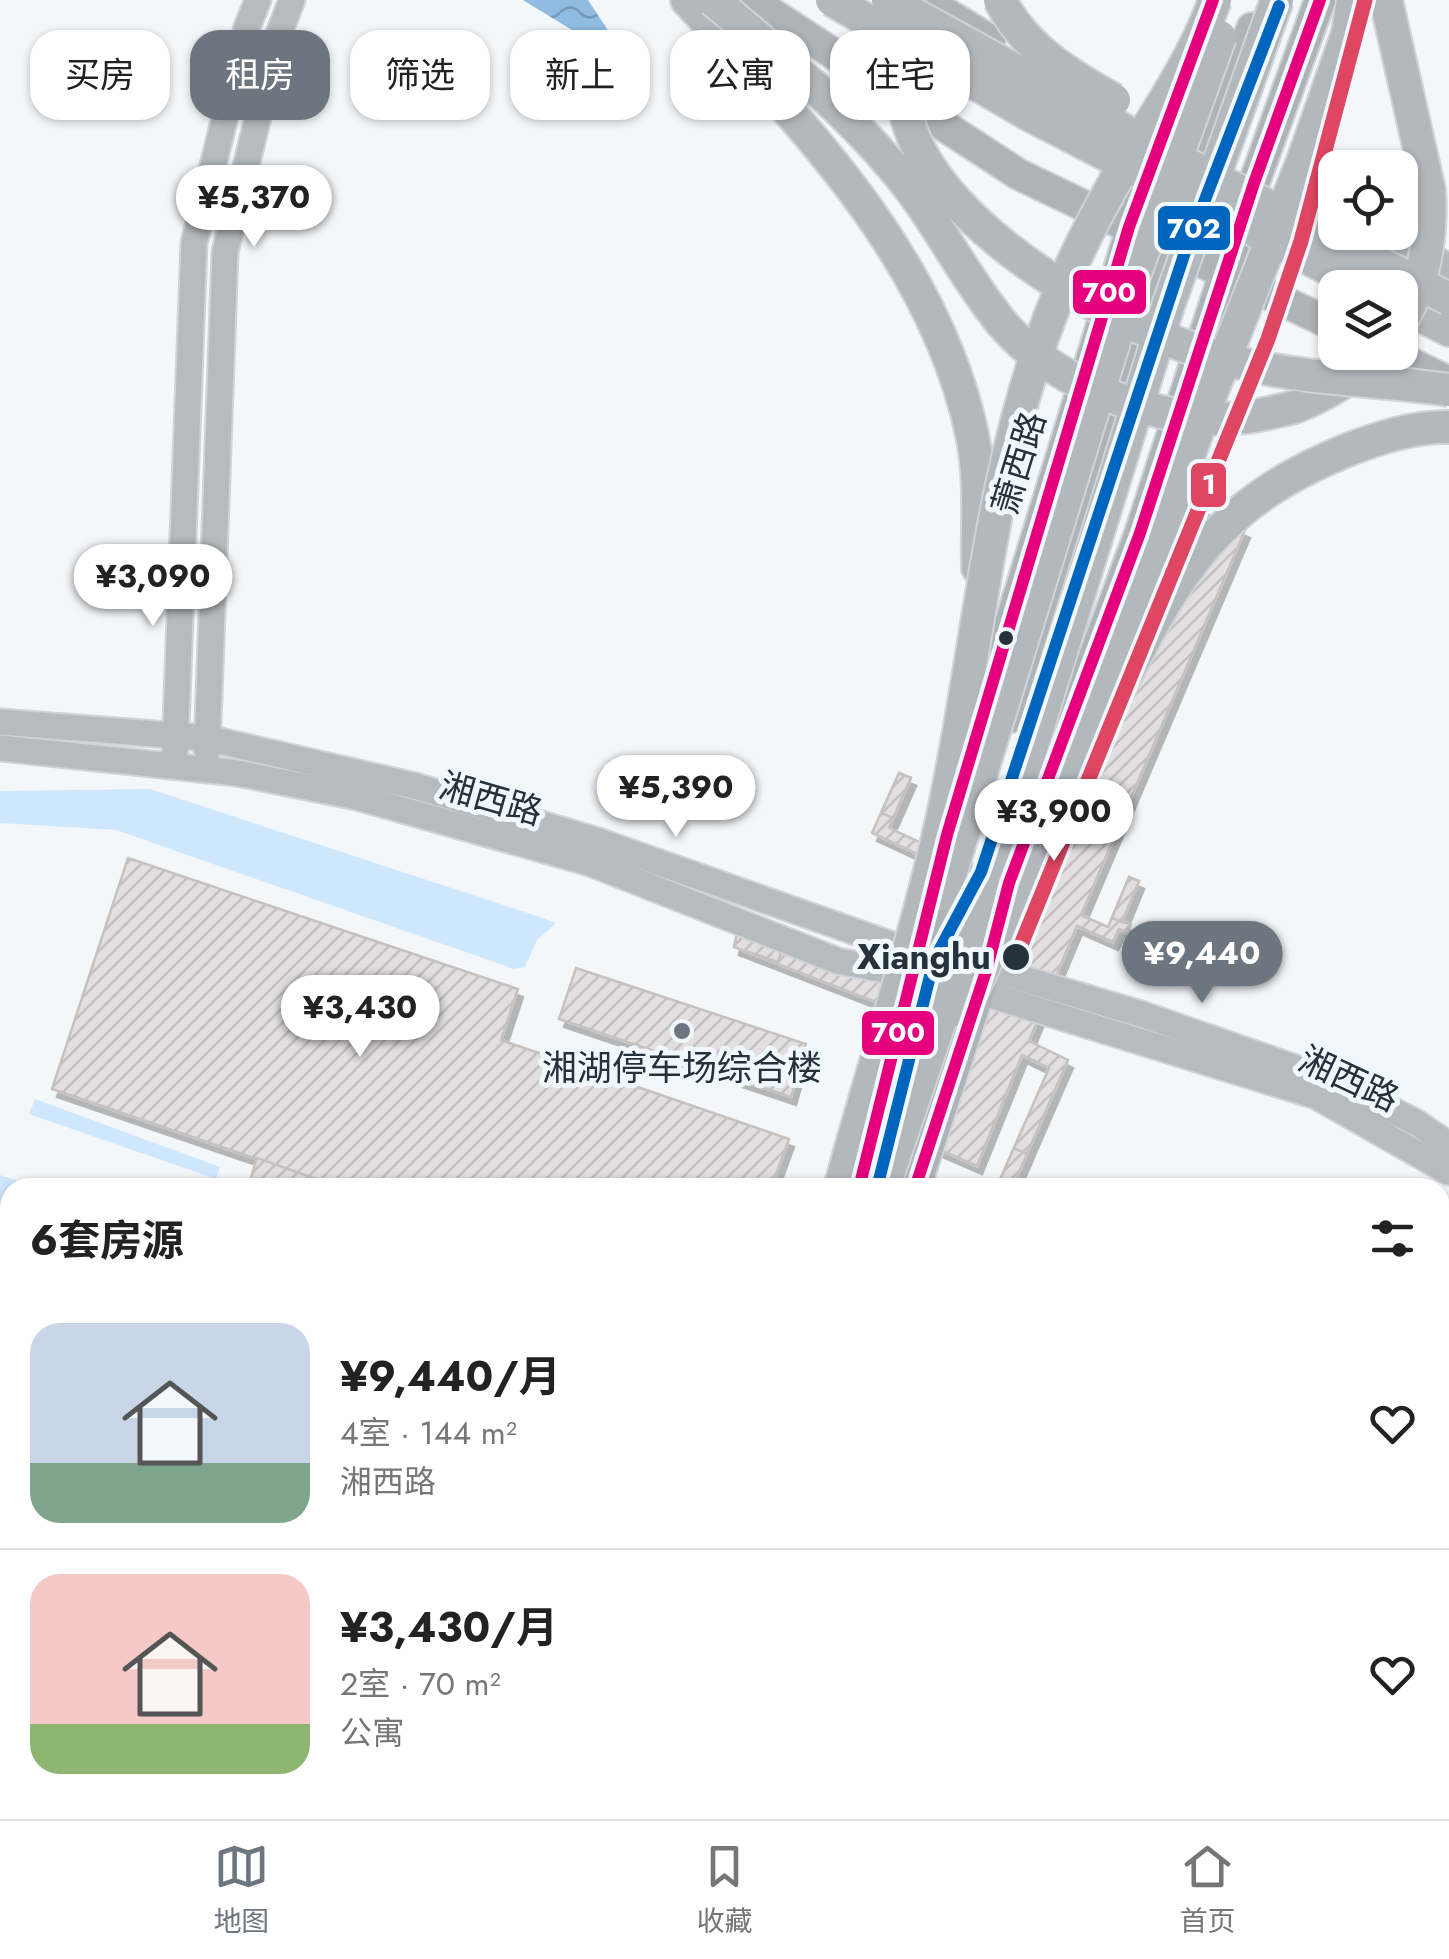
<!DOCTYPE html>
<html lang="zh">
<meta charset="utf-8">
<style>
body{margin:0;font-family:Jost,"Noto Sans SC",sans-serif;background:#f2f2f2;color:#222;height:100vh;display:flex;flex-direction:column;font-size:38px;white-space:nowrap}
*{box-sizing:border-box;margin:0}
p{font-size:32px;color:#767676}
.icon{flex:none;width:55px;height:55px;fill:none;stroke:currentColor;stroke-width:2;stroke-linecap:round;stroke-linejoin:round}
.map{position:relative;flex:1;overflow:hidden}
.drawer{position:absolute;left:0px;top:1178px;width:1450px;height:642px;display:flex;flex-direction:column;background:#fff;border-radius:30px 30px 0 0;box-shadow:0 2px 8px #0004}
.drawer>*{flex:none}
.guide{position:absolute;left:30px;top:30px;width:1390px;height:90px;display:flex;gap:20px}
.fabs{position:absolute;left:1318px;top:150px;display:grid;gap:20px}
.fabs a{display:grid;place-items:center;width:100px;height:100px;border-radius:20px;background:#fff;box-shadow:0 2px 8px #0004;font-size:50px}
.price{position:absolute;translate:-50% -85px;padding:0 22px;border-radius:35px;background:#fff;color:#222;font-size:32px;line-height:65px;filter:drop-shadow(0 2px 5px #0008)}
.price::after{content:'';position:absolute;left:50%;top:60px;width:30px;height:22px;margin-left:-15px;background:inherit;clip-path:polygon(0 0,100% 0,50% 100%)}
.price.active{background:#6d767e;color:#fff}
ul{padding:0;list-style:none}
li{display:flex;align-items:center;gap:30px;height:250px;padding:0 30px}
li+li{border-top:2px solid #e0e0e0}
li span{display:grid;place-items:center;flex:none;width:280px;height:200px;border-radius:30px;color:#555}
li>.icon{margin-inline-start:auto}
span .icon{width:120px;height:120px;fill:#fffc;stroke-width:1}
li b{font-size:42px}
h2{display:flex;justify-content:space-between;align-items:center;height:120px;padding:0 30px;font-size:42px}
.chip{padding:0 35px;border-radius:30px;background:#fff;box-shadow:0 2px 8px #0004;font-size:35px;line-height:90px}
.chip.active{background:#6d767e;color:#fff}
.menu{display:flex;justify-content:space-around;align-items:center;height:140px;border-top:2px solid #e0e0e0;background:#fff;font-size:28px;color:#767676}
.menu a{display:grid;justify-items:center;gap:5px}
.menu .active{color:#6d767e}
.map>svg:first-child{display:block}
.green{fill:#cfe7fc}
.cemetery{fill:url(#cemetery-stones)}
.water{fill:url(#water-waves)}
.building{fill:url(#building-hatch);stroke:#c6c1bf;stroke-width:2.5;filter:url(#shadow)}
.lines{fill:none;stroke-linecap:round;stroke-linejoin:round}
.street-casing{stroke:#d0d3d7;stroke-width:21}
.secondary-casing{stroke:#d0d3d7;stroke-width:29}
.primary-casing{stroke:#d0d3d7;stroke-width:34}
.highway-casing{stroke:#d0d3d7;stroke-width:36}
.street{stroke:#b7bbbe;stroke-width:18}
.secondary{stroke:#b5bbbe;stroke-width:25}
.primary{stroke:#aeb3b8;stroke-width:30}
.highway{stroke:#b3b8bd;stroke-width:32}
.highway-bridge-casing{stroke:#d0d3d7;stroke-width:36;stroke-linecap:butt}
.highway-bridge{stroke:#b3b8bd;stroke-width:32}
.bus-1-casing{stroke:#f1f8fd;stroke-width:20}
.bus-2-casing{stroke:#f1f8fd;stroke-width:20}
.bus-1{stroke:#e5007d;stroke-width:12}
.bus-2{stroke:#0065bd;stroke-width:12}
.metro-1-casing{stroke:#f1f8fd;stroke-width:22}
.metro-1{stroke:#df4661;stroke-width:15}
.bus-dot{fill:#25313b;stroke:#f1f8fd;stroke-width:4}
.poi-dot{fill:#6d767e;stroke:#f1f8fd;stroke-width:4}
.labels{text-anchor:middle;stroke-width:10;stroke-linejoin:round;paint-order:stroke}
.street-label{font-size:35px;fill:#25313b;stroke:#f1f8fd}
.stop-label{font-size:35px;font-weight:bold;fill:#25313b;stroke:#f1f8fd;text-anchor:end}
.poi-label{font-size:35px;fill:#25313b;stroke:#f1f8fd}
.line-badge{stroke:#f1f8fd;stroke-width:4}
.badge-label{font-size:28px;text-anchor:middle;font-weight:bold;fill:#fff}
</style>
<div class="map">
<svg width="1449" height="1819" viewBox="0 0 1449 1819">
<defs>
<pattern id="cemetery-stones" width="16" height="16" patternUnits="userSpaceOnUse" patternTransform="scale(2.5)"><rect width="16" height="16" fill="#cfe7fc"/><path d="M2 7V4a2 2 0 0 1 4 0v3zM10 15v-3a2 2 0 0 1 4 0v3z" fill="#b2c7d9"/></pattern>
<pattern id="water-waves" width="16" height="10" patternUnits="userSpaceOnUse" patternTransform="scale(2.5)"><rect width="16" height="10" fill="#8fbce0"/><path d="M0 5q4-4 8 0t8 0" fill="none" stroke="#7599b7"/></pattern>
<pattern id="building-hatch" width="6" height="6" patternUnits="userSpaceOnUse" patternTransform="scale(2.5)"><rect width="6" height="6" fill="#e3dfe0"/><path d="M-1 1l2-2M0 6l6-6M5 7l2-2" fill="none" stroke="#c3c0c1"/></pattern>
<filter id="shadow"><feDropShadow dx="5" dy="8" stdDeviation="0" flood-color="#0004"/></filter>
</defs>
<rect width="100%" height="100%" fill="#f4f7fa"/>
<g class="green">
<path d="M150,789L540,917L556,923L537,940L525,967L514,969L116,830L0,823V791Z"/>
<path d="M35,1099L220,1167L216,1179L29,1114Z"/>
</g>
<path class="cemetery" d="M0,1175L36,1187L10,1188V1453L0,1449Z"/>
<path class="water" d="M523,0H588L650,94L611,54Z"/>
<g class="building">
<path d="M1189,507L1245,530L1081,915L1108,927L1129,877L1139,881L1122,922L1131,924L1127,933L1119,929L1113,942L1077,926L1029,1041L1068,1060L1012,1188L999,1182L1049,1068L1022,1055L977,1166L931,1146L974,1040L734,947L737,934L831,960L982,1023L1029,906L872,833L899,773L911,778L889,828L1033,895L1183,534L1180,532Z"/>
<path d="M899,773L911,778L893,818L881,813Z"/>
<path d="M128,858L518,989L501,1040L789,1139L771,1188H342L52,1089Z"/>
<path d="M1129,877L1139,881L1122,922L1112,918Z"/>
<path d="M737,934L782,949L778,962L734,947Z"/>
<path d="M576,968L806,1044L791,1097L559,1019Z"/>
<path d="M1014,1148L1027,1154L1012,1188L999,1182Z"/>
<path d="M257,1158L342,1188H248Z"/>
</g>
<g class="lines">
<defs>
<g id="street">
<path d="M294,1810L306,1819"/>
<path d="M549,1810L569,1819"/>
<path d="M1328,1810L1348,1819"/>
<path d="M105,1819L108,1810"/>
<path d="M489,1819L493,1810"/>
<path d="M1169,1819L1173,1810"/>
</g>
<g id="secondary">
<path d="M0,722L207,738L415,786L598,841L918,954L987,968L1141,1014L1336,1082L1417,1123L1449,1145"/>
<path d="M0,748L237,773L357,797L590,863L838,961L948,982L1316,1096L1449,1172"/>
<path d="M175,751L194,243L247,27L258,0"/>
<path d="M207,751L225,252L278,36L292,0"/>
</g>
<g id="primary">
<path d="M751,0L1018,174L1120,223"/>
<path d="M924,0L990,40"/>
<path d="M1166,245L1335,326"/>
<path d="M1388,352L1449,382"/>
<path d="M1001,653L1155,152"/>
<path d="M1015,717L1169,246L1252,28"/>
<path d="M1006,893L1140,533L1254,183L1320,0"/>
<path d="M916,962L961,874"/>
<path d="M859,1188L897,1040"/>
<path d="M915,1188L981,986"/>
<path d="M666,1819L670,1810"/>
</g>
<g id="highway">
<path d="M687,0C806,128 937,261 973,439C981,480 977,527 978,568"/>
<path d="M1386,0L1429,190"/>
<path d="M1304,158L1348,33L1353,0"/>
<path d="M1371,232L1449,270"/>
<path d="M1400,305L1449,330"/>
<path d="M1295,407C1326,394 1354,379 1377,352"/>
<path d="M1119,689C1177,571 1218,503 1345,451C1377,438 1414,426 1449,427"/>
<path d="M599,1819L603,1810"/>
<path d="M642,1819L646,1810"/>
</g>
</defs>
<use href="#street" class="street-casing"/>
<use href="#secondary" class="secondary-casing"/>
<use href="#primary" class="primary-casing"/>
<use href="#highway" class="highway-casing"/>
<use href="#street" class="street"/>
<use href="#secondary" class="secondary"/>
<use href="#primary" class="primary"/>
<use href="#highway" class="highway"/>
<defs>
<g id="highway-bridge">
<path d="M713,0C776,53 839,104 892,166C934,214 961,273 1001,322C1048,379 1147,419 1219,419C1245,419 1270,413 1295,407"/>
<path d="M832,0L1028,114L1142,173"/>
<path d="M888,0L1167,154L1449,299"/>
<path d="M905,0C897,44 896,94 913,136C958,245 1135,339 1244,364C1311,380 1381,380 1449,390"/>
<path d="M1000,0C1024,48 1069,75 1114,100"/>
<path d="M1186,195L1366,288"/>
<path d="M1400,323C1425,282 1432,238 1429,190"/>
<path d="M944,894L1135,273L1220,37"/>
<path d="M962,1011L1079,769L1205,409L1304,158"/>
<path d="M840,1188C876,1053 922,923 949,786C979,635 991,482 1043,336C1061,284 1086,233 1113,185C1148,124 1191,67 1215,0"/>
<path d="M883,1188L1012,810L1168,306L1277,0"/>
</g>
</defs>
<use href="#highway-bridge" class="highway-bridge-casing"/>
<use href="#highway-bridge" class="highway-bridge"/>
<defs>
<g id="bus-1">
<path d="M859,1188L947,835L1129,227L1213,0"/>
<path d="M915,1188L987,968L1009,883L1140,533L1254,183L1320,0"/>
</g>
<path id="bus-2" d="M877,1188L934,960L981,872L1185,252L1279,6"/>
</defs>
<use href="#bus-1" class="bus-1-casing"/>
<use href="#bus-2" class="bus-2-casing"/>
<use href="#bus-1" class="bus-1"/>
<use href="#bus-2" class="bus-2"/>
<defs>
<path id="metro-1" d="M1016,957L1268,339L1301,241L1365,0"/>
</defs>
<use href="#metro-1" class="metro-1-casing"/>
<use href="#metro-1" class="metro-1"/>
</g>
<g class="bus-dot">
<circle cx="1006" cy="638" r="9"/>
<circle cx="1016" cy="957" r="15"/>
</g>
<circle class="poi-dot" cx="682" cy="1031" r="10"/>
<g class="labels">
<g class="street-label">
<text transform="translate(1019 463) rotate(-73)" y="12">萧西路</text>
<text transform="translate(491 799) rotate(16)" y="12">湘西路</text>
<text transform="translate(1349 1079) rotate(25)" y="12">湘西路</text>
</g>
<g class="stop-label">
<text x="991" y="969">Xianghu</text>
</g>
<g class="poi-label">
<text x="682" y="1080">湘湖停车场综合楼</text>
</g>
</g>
<g class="line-badge">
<rect x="1156" y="204" width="76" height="48" rx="10" fill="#0065bd"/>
<rect x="1071" y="268" width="77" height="48" rx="10" fill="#e5007d"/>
<rect x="1189" y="461" width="39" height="48" rx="10" fill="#df4661"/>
<rect x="860" y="1009" width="76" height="48" rx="10" fill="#e5007d"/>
</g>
<g class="badge-label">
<text x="1194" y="238">702</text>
<text x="1109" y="302">700</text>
<text x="1209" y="494">1</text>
<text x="898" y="1042">700</text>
</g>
</svg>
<div class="fabs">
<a><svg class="icon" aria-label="locate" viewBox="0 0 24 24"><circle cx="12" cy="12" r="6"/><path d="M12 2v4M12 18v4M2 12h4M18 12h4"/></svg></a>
<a><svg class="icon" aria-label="layers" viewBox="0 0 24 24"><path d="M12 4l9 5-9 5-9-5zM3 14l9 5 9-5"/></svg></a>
</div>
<b class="price" style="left:254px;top:250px">¥5,370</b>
<b class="price" style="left:153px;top:629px">¥3,090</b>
<b class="price" style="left:676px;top:840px">¥5,390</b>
<b class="price" style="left:1054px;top:864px">¥3,900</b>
<b class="price active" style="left:1202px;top:1006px">¥9,440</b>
<b class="price" style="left:360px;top:1060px">¥3,430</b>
<div class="guide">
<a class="chip">买房</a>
<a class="chip active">租房</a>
<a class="chip">筛选</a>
<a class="chip">新上</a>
<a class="chip">公寓</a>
<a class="chip">住宅</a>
</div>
<section class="drawer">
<h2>6套房源<svg class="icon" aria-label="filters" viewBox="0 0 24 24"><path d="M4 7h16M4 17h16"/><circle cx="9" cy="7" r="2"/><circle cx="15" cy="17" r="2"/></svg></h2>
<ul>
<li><span style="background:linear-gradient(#c9d6e8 70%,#7fa58c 0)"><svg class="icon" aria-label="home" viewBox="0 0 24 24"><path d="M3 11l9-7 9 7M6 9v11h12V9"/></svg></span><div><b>¥9,440/月</b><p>4室 · 144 m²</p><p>湘西路</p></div><svg class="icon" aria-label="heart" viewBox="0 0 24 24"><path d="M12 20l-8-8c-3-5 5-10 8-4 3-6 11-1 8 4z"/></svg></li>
<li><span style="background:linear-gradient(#f6c9c9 75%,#8fb573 0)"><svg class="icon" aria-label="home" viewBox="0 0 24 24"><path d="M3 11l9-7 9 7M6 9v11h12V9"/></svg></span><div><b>¥3,430/月</b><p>2室 · 70 m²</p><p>公寓</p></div><svg class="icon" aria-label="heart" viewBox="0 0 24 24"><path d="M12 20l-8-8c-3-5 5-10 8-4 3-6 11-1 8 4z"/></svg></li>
</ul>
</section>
</div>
<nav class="menu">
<a class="active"><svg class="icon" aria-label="map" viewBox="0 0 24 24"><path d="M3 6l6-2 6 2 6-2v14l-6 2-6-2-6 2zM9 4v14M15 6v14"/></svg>地图</a>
<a><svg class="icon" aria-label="saved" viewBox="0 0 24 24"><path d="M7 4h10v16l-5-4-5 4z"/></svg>收藏</a>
<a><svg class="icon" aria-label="home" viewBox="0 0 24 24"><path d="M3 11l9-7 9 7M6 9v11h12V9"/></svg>首页</a>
</nav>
